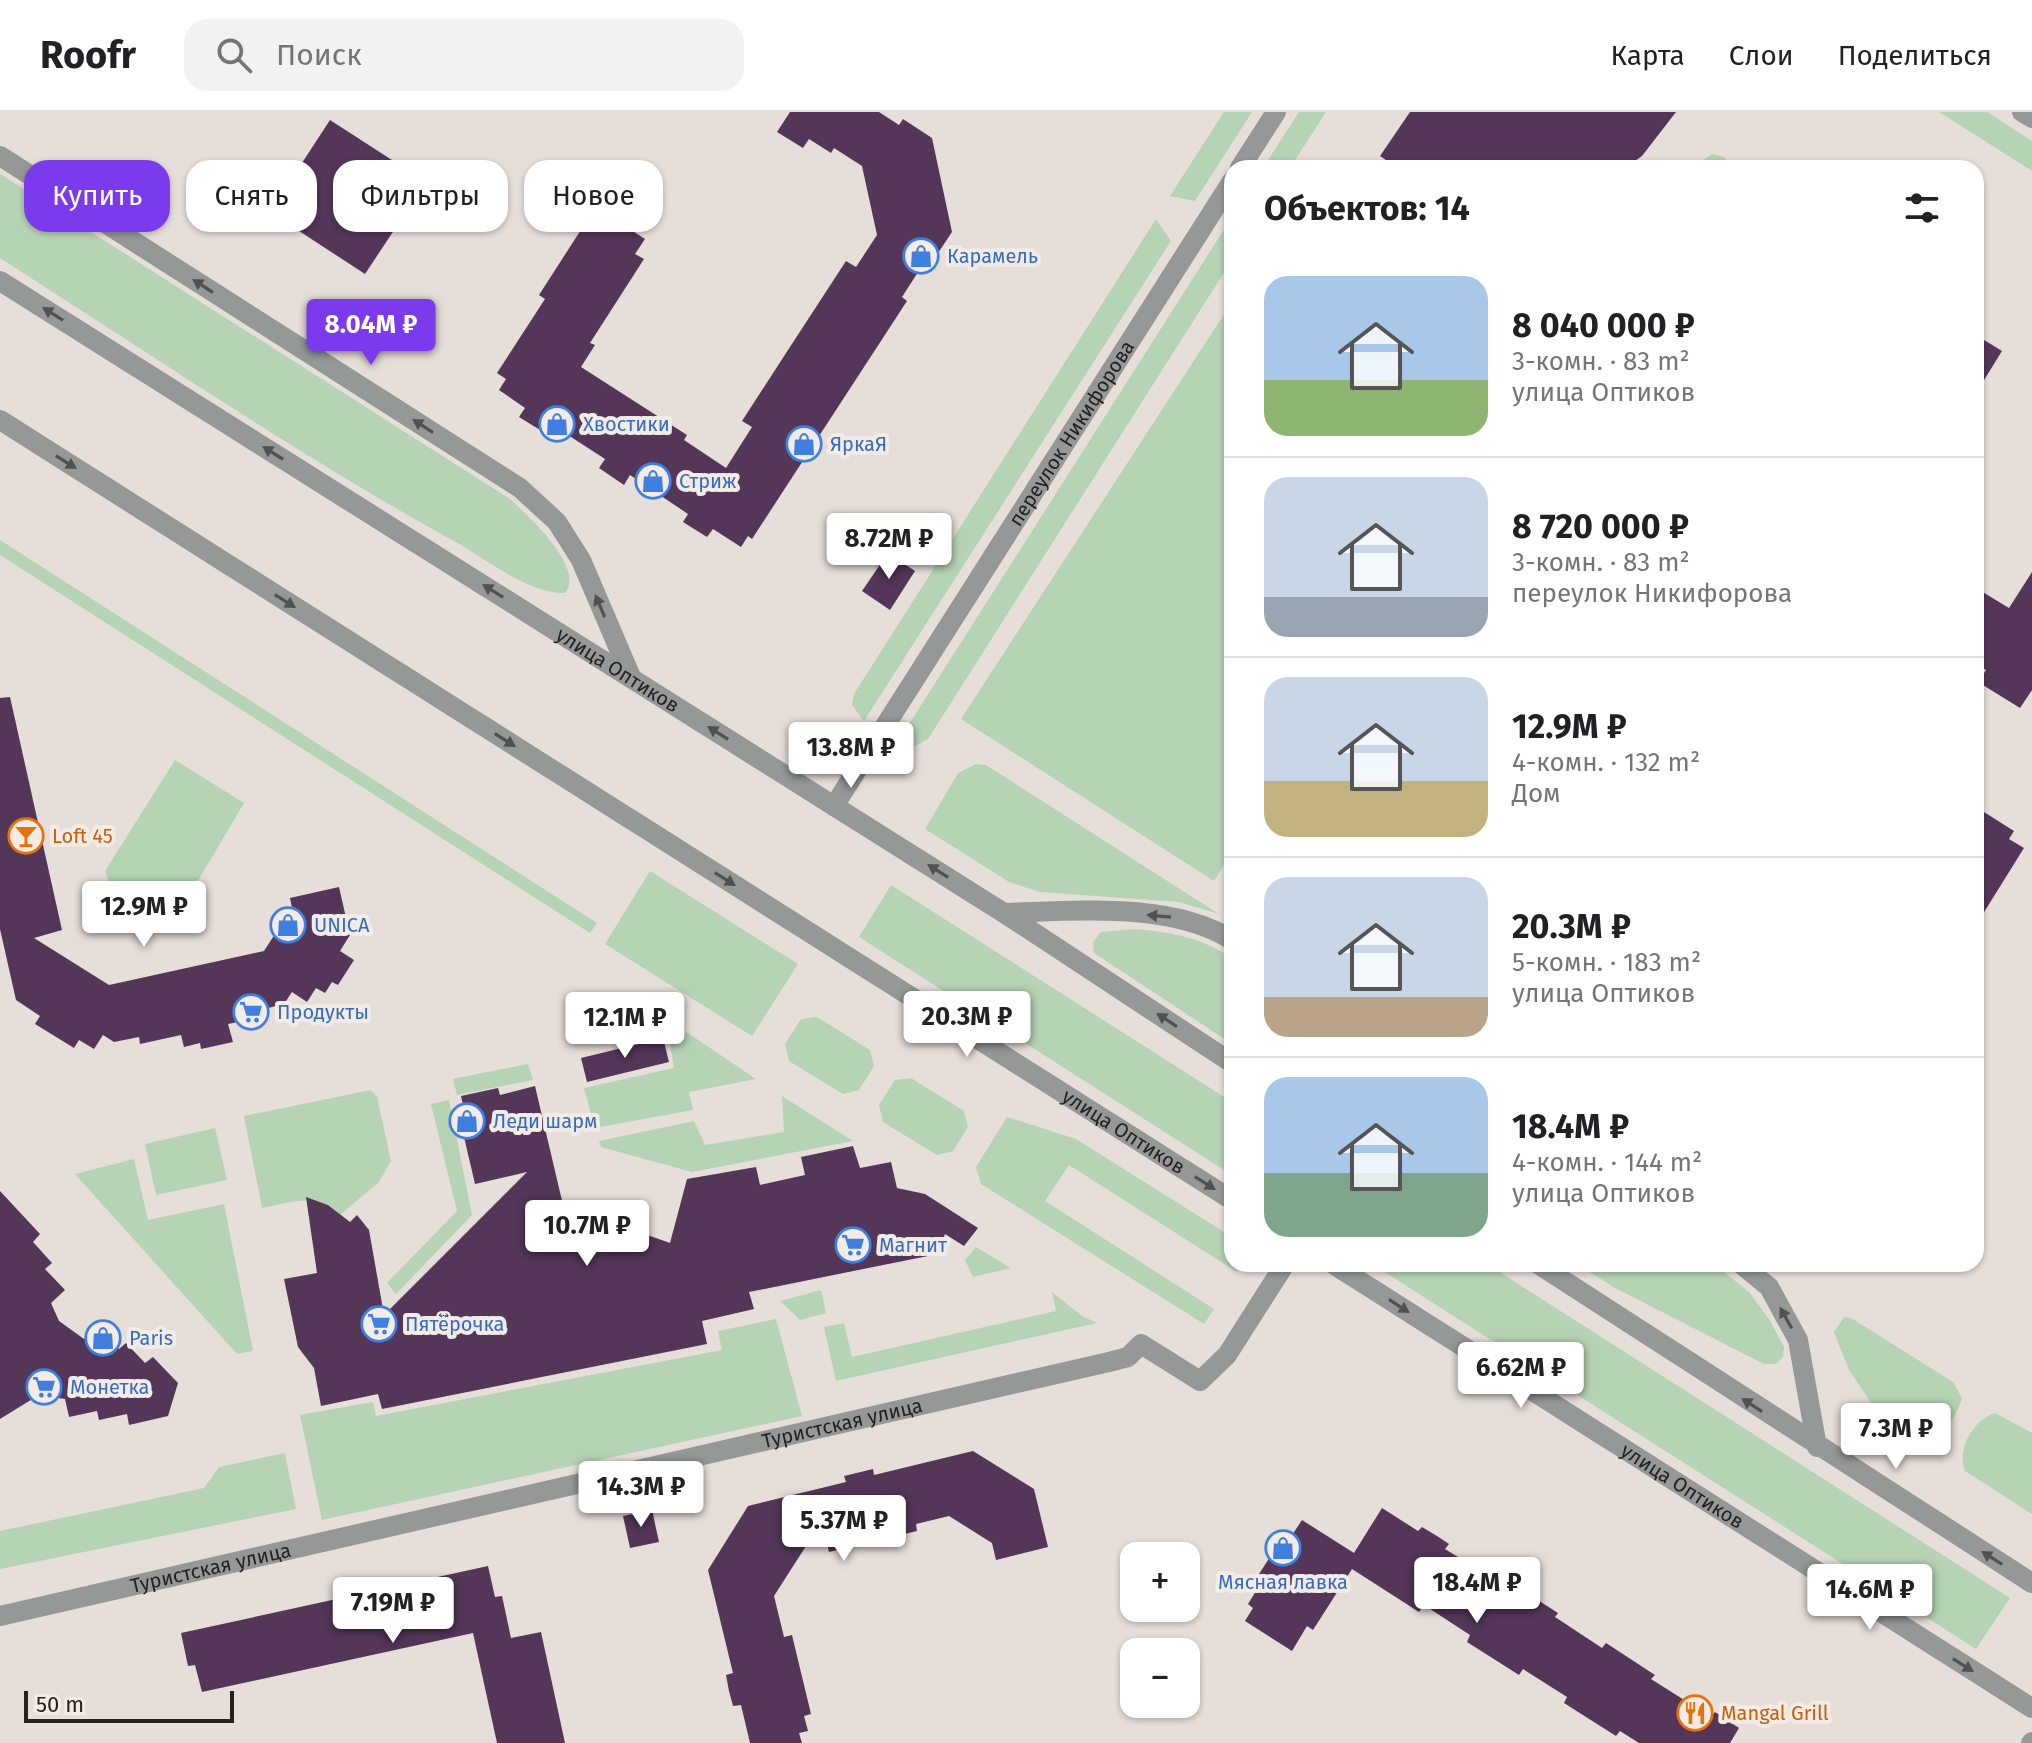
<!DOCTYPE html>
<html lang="ru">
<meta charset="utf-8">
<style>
body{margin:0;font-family:"Fira Sans",sans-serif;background:#f2f2f2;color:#202124;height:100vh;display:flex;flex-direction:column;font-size:30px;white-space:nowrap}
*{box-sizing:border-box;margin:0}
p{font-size:26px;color:#757577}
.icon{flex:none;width:44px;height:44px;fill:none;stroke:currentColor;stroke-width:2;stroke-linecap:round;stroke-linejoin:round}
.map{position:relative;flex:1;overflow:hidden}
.panel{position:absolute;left:1224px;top:48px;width:760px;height:1112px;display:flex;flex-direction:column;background:#fff;border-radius:24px;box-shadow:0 2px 6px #0004}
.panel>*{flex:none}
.top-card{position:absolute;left:24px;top:48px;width:760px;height:72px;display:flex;gap:16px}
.buttons{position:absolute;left:1120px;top:1430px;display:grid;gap:16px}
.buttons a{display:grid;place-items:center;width:80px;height:80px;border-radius:16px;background:#fff;box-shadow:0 2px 6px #0004;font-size:40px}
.scale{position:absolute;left:24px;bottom:20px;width:210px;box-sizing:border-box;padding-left:8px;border:4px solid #24211f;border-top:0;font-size:22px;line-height:28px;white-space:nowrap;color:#24211f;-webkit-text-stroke:6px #f3ebe6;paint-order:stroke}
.price{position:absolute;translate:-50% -68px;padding:0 18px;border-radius:8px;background:#fff;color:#222;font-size:26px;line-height:52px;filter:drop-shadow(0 2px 4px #0008)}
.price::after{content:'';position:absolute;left:50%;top:48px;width:24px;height:18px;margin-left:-12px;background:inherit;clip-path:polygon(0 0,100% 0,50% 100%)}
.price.selected{background:#7c3aed;color:#fff}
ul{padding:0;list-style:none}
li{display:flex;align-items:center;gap:24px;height:200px;padding:0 40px}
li+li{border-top:2px solid #e0e0e0}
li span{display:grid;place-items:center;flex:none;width:224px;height:160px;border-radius:24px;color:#555}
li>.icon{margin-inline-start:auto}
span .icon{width:96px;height:96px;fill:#fffc;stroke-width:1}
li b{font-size:34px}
h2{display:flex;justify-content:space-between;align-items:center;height:96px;padding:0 40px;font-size:34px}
.pill{padding:0 28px;border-radius:24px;background:#fff;box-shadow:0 2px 6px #0004;font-size:28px;line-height:72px}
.pill.selected{background:#7c3aed;color:#fff}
header{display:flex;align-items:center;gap:48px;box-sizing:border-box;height:112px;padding:0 40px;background:#fff;border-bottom:2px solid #e0e0e0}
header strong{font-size:38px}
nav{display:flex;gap:44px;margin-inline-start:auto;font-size:28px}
.search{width:560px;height:72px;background:#f2f2f2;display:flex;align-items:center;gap:20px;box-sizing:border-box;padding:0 28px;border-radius:24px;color:#757577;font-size:30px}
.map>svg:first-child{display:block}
.green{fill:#b6d3b5}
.building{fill:#533658}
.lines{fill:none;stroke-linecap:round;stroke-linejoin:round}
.minor{stroke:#949896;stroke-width:20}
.oneway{fill:#51514f}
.labels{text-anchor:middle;stroke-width:8;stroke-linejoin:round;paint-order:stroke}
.shop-label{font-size:20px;fill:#366cbe;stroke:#f3ebe6;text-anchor:start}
.street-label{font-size:20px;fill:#24211f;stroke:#f3ebe6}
.food-label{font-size:20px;fill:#c56008;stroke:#f3ebe6;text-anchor:start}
</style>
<header>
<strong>Roofr</strong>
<div class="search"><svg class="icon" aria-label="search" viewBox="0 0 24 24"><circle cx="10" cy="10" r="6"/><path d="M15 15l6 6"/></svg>Поиск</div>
<nav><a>Карта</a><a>Слои</a><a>Поделиться</a></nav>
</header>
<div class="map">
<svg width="2032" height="1631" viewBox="0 0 2032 1631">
<rect width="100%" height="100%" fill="#e6ded9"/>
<g class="green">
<path d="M1224,0H1252L1195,89L1170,84Z"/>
<path d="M1299,0H1326L1290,56H1263Z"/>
<path d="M1939,0H1987L2032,29V59Z"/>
<path d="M1712,42L1724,45L1731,56H1692Z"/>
<path d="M0,62L510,387C528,404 586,456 565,481C530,482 490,450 461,433C302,346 152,243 0,146Z"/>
<path d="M1232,105V148L928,627L910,637L897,631Z"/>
<path d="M1156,107L1171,129L864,609L852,593L854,582Z"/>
<path d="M1232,190V740L1214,769L961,607Z"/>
<path d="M0,428L597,811L590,821L0,443Z"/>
<path d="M175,648L244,691L177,804L128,820L105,759Z"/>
<path d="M976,652L986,653L1219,802L1179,790L1040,780L1009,770L925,717L958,661Z"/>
<path d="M650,759L798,852L752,924L605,832Z"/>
<path d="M891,773L1232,990V1063L859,825Z"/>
<path d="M1135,817C1171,820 1202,826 1232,846V932L1094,841L1093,830L1101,820Z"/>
<path d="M817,905L870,938L874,954L859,978L843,982L789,949L785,932L801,907Z"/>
<path d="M688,921L756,967L689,980L693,998L595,1016L584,976L674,956L669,925Z"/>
<path d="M528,952L533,968L457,983L453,967Z"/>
<path d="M911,966L964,999L968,1015L953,1039L937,1043L883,1010L879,993L895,968Z"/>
<path d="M371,978L377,985L391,1049L379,1070L340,1103C320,1079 289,1091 262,1096L244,1004Z"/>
<path d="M782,984L853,1029L692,1060L601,1035L599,1029L694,1009L705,1033L784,1020Z"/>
<path d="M449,988L472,1103L396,1182L387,1171L457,1099L431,992Z"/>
<path d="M1007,1005L1076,1027L1232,1125V1152H1242L1237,1160L1069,1053L1045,1089L1214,1197L1204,1212L981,1072L976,1055Z"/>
<path d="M215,1016L227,1068L156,1083L145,1032Z"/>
<path d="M134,1047L148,1108L224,1092L253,1239L237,1242L75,1062Z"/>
<path d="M976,1135L1011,1156L973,1165L965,1148Z"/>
<path d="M1372,1152H1487L2010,1486L1976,1537Z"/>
<path d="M1577,1152H1714L1749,1180L1769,1207L1784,1235L1783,1245L1776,1252H1764L1615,1176Z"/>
<path d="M821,1178L826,1201L800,1208L780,1189Z"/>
<path d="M1052,1180L1082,1204L1097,1211L836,1269L824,1215L844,1211L852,1245L1056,1199Z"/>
<path d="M1844,1205L1851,1206L1953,1270L1962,1286C1957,1304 1940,1332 1920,1329L1878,1301L1849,1258L1834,1220Z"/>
<path d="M776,1207L802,1304L322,1408L300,1303L373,1290L376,1304L722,1238L718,1219Z"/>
<path d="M1995,1301L2032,1321V1402L1965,1359C1956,1338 1973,1308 1995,1301Z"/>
<path d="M285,1341L296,1397L0,1457V1419L204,1376L219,1355Z"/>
</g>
<g class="building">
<path d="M790,0H879L899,13L903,7L932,26L952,120L934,147L929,143L902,185L907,189L752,427L748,424L741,435L713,417L707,425L683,410L688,402L630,363L624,373L599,356L605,347L551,312L545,321L519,305L525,296L499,278L506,267L497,261L545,187L539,183L586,110L592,114L602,99L645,127L635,142L644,147L590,231L595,233L581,255L687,323L684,328L726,356L752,315L742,309L788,238L846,149L856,155L877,123L862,54L834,36L831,41L809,27L803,36L777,20Z"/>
<path d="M1410,0H1676L1642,44L1625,56H1398L1380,44Z"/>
<path d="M330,8L426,70L365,162L270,100Z"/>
<path d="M1976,223L2002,239L1976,281Z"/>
<path d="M888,441L915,459L890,498L862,479Z"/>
<path d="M2032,460V578L2020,596L1978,570L1986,558L1976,552V476L2009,496Z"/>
<path d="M10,585L62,818L34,826L109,873L264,839L292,796L290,786L339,775L350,823L340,839L354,848L338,873L332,870L325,881L316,876L307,890L292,880L284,892L260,898L262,905L228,912L233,930L201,937L200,931L184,935L181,923L140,932L139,925L114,930L103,923L94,937L79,928L74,936L35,912L40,904L16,888L0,817V586Z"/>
<path d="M1976,695L2014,719L2009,727L2024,736L1976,813Z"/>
<path d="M663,926L669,950L587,970L581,946Z"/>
<path d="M535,974L563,1093L670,1131L687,1067L756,1055L760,1073L805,1063L801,1045L853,1034L860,1056L891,1050L897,1076L925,1082L978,1116L964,1134L945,1122L938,1142L749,1180L754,1197L702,1209L707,1232L382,1297L378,1282L321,1294L314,1256L298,1235L284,1167L317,1161L306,1085L328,1093L350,1110L357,1103L369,1118L384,1203L527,1060L475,1072L464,1025L470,1023L461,984L498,976L500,983Z"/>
<path d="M0,1079L40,1122L33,1130L52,1151L45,1157L65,1178L51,1191L59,1209L84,1227L98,1214L119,1237L126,1231L145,1251L153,1245L178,1271L168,1304L129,1313L127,1302L99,1308L97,1299L69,1305L65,1287L45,1284L34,1286L0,1307Z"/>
<path d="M973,1339L1034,1377L1048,1435L996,1448L992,1431L949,1404L916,1412L917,1419L829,1440L822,1409L774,1484L784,1525L792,1523L811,1602L804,1604L808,1619L799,1621L802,1631H750L741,1593L733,1594L729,1579L726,1563L733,1561L708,1458L748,1394L846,1370L844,1364L873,1357L874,1363Z"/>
<path d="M1382,1396L1418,1419L1422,1415L1437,1424L1449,1432L1445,1437L1505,1474L1508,1469L1558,1501L1555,1505L1602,1536L1606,1531L1655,1563L1651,1567L1711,1605L1715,1600L1739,1616L1730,1631H1639L1620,1619L1616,1624L1564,1591L1567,1585L1523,1557L1519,1563L1467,1530L1470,1523L1424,1493L1419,1500L1352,1457L1313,1518L1307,1514L1292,1539L1245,1509L1253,1496L1248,1492L1263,1468L1257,1465L1274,1439L1279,1443L1302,1408L1354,1441Z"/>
<path d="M652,1398L659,1430L630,1436L623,1404Z"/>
<path d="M488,1454L495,1485L502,1484L511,1526L541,1520L565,1631H497L473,1521L202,1580L195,1553L188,1554L181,1521Z"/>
</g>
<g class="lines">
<g class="minor">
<path d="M2022,0L2032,6"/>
<path d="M0,44L520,376L557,410L581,448L631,565"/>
<path d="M1240,56L1276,0"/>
<path id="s1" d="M0,169L1004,801L1232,951"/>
<path id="s2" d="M0,308L1232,1088"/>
<path id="s3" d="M834,694L1232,69"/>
<path d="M1004,801C1074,799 1171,789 1232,828"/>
<path id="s4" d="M1333,1152L2032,1596"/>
<path d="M1538,1152L2032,1471"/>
<path d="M1741,1152L1769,1175L1798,1228L1817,1335"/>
<path id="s5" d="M0,1504L1109,1250L1128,1245L1141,1232L1200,1269L1227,1243L1285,1152"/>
<path d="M2031,1631L2032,1630"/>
</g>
</g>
<defs><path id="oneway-solid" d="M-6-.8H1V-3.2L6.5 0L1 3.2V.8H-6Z" transform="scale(2)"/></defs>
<g class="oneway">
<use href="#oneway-solid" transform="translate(203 174) rotate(-147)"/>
<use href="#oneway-solid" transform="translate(53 202) rotate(-148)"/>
<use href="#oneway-solid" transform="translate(423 314) rotate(-147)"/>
<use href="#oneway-solid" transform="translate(273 341) rotate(-148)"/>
<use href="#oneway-solid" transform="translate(66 350) rotate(32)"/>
<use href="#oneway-solid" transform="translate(493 479) rotate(-148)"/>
<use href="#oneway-solid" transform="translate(285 489) rotate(32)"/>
<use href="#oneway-solid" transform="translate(600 494) rotate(-113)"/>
<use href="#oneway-solid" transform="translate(718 621) rotate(-148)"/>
<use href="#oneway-solid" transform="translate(505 628) rotate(32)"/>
<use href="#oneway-solid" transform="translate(938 759) rotate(-148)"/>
<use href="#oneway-solid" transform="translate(725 767) rotate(32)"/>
<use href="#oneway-solid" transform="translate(1159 804) rotate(-175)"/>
<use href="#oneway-solid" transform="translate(1167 908) rotate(-147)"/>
<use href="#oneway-solid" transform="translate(1205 1071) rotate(32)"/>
<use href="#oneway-solid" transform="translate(1399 1194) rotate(33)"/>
<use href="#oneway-solid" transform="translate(1786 1206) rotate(-119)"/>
<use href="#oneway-solid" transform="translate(1752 1293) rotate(-147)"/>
<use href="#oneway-solid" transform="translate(1992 1446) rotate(-148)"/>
<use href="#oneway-solid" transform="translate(1963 1553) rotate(32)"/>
</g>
<defs>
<symbol id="shop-ring" viewBox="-11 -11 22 22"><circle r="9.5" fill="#f3ebe6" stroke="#3f7fe0" stroke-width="1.5"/><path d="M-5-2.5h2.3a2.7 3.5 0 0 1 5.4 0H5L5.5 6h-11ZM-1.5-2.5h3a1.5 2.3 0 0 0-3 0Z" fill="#3f7fe0"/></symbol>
<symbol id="bar-ring" viewBox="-11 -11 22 22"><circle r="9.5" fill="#f3ebe6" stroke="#e8710a" stroke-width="1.5"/><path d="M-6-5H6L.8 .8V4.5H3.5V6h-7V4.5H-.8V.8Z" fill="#e8710a"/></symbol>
<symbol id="supermarket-ring" viewBox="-11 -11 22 22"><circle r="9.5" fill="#f3ebe6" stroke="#3f7fe0" stroke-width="1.5"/><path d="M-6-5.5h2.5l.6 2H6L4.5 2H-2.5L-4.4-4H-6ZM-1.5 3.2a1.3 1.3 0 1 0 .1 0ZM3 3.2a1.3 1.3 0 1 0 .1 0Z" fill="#3f7fe0"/></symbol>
<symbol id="restaurant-ring" viewBox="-11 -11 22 22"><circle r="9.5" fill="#f3ebe6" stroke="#e8710a" stroke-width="1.5"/><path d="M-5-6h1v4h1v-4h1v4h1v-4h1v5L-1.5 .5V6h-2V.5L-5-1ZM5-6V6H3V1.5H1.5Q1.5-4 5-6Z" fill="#e8710a"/></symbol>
</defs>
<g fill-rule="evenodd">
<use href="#shop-ring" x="901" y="124" width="40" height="40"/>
<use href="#shop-ring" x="537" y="292" width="40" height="40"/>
<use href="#shop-ring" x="784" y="312" width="40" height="40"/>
<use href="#shop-ring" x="633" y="349" width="40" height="40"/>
<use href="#bar-ring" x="6" y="704" width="40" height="40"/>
<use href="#shop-ring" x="268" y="793" width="40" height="40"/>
<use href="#supermarket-ring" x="231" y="880" width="40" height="40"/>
<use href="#shop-ring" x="447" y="989" width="40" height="40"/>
<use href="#supermarket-ring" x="833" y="1113" width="40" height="40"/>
<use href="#supermarket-ring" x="359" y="1192" width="40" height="40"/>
<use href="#shop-ring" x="83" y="1206" width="40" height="40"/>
<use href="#supermarket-ring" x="24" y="1255" width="40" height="40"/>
<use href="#shop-ring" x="1263" y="1416" width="40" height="40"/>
<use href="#restaurant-ring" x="1675" y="1581" width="40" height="40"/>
</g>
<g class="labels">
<g class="shop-label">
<text x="947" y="151">Карамель</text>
<text x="583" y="319">Хвостики</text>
<text x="830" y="339">ЯркаЯ</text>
<text x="679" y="376">Стриж</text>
<text x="314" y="820">UNICA</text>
<text x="277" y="907">Продукты</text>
<text x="493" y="1016">Леди шарм</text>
<text x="879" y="1140">Магнит</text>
<text x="405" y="1219">Пятёрочка</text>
<text x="129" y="1233">Paris</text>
<text x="70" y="1282">Монетка</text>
<text x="1283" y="1477" text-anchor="middle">Мясная лавка</text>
</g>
<g class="street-label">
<text dy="7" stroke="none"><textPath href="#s3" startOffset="442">переулок Никифорова</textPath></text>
<text dy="7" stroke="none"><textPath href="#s1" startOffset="730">улица Оптиков</textPath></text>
<text dy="7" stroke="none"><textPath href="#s2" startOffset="1330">улица Оптиков</textPath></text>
<text dy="7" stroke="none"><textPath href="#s5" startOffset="864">Туристская улица</textPath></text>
<text dy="7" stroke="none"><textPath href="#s4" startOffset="414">улица Оптиков</textPath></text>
<text dy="7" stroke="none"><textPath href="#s5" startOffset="216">Туристская улица</textPath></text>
</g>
<g class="food-label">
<text x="52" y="731">Loft 45</text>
<text x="1721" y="1608">Mangal Grill</text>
</g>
</g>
</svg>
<div class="buttons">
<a>+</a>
<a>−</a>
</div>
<div class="scale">50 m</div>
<b class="price selected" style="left:371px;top:255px">8.04M ₽</b>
<b class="price" style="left:889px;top:469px">8.72M ₽</b>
<b class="price" style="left:851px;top:678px">13.8M ₽</b>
<b class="price" style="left:144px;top:837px">12.9M ₽</b>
<b class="price" style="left:967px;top:947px">20.3M ₽</b>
<b class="price" style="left:625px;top:948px">12.1M ₽</b>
<b class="price" style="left:587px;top:1156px">10.7M ₽</b>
<b class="price" style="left:1521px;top:1298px">6.62M ₽</b>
<b class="price" style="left:1896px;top:1359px">7.3M ₽</b>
<b class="price" style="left:641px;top:1417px">14.3M ₽</b>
<b class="price" style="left:844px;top:1451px">5.37M ₽</b>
<b class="price" style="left:1477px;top:1513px">18.4M ₽</b>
<b class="price" style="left:1870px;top:1520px">14.6M ₽</b>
<b class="price" style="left:393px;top:1533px">7.19M ₽</b>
<div class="top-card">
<a class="pill selected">Купить</a>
<a class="pill">Снять</a>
<a class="pill">Фильтры</a>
<a class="pill">Новое</a>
</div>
<section class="panel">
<h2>Объектов: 14<svg class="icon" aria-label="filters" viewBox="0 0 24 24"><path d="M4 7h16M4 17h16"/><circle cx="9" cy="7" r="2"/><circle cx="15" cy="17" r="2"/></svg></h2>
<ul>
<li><span style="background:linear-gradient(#a9c7e8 65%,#8fb573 0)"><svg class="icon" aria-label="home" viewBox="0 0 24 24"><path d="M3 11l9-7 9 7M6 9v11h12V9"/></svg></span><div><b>8 040 000 ₽</b><p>3-комн. · 83 m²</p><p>улица Оптиков</p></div></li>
<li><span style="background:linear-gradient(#c9d6e8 75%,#9aa5b1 0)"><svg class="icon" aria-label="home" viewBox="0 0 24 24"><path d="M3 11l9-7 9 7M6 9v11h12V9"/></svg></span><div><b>8 720 000 ₽</b><p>3-комн. · 83 m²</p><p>переулок Никифорова</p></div></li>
<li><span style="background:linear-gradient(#c9d6e8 65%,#c2b280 0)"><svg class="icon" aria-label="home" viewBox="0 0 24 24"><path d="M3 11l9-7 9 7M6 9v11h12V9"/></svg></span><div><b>12.9M ₽</b><p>4-комн. · 132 m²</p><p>Дом</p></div></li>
<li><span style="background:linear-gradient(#c9d6e8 75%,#b9a48a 0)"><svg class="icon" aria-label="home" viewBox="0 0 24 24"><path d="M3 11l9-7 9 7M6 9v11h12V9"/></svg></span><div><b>20.3M ₽</b><p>5-комн. · 183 m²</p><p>улица Оптиков</p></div></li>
<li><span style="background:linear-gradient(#a9c7e8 60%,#7fa58c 0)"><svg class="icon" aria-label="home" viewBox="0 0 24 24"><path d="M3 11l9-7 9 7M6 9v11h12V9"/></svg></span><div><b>18.4M ₽</b><p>4-комн. · 144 m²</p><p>улица Оптиков</p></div></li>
</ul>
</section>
</div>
